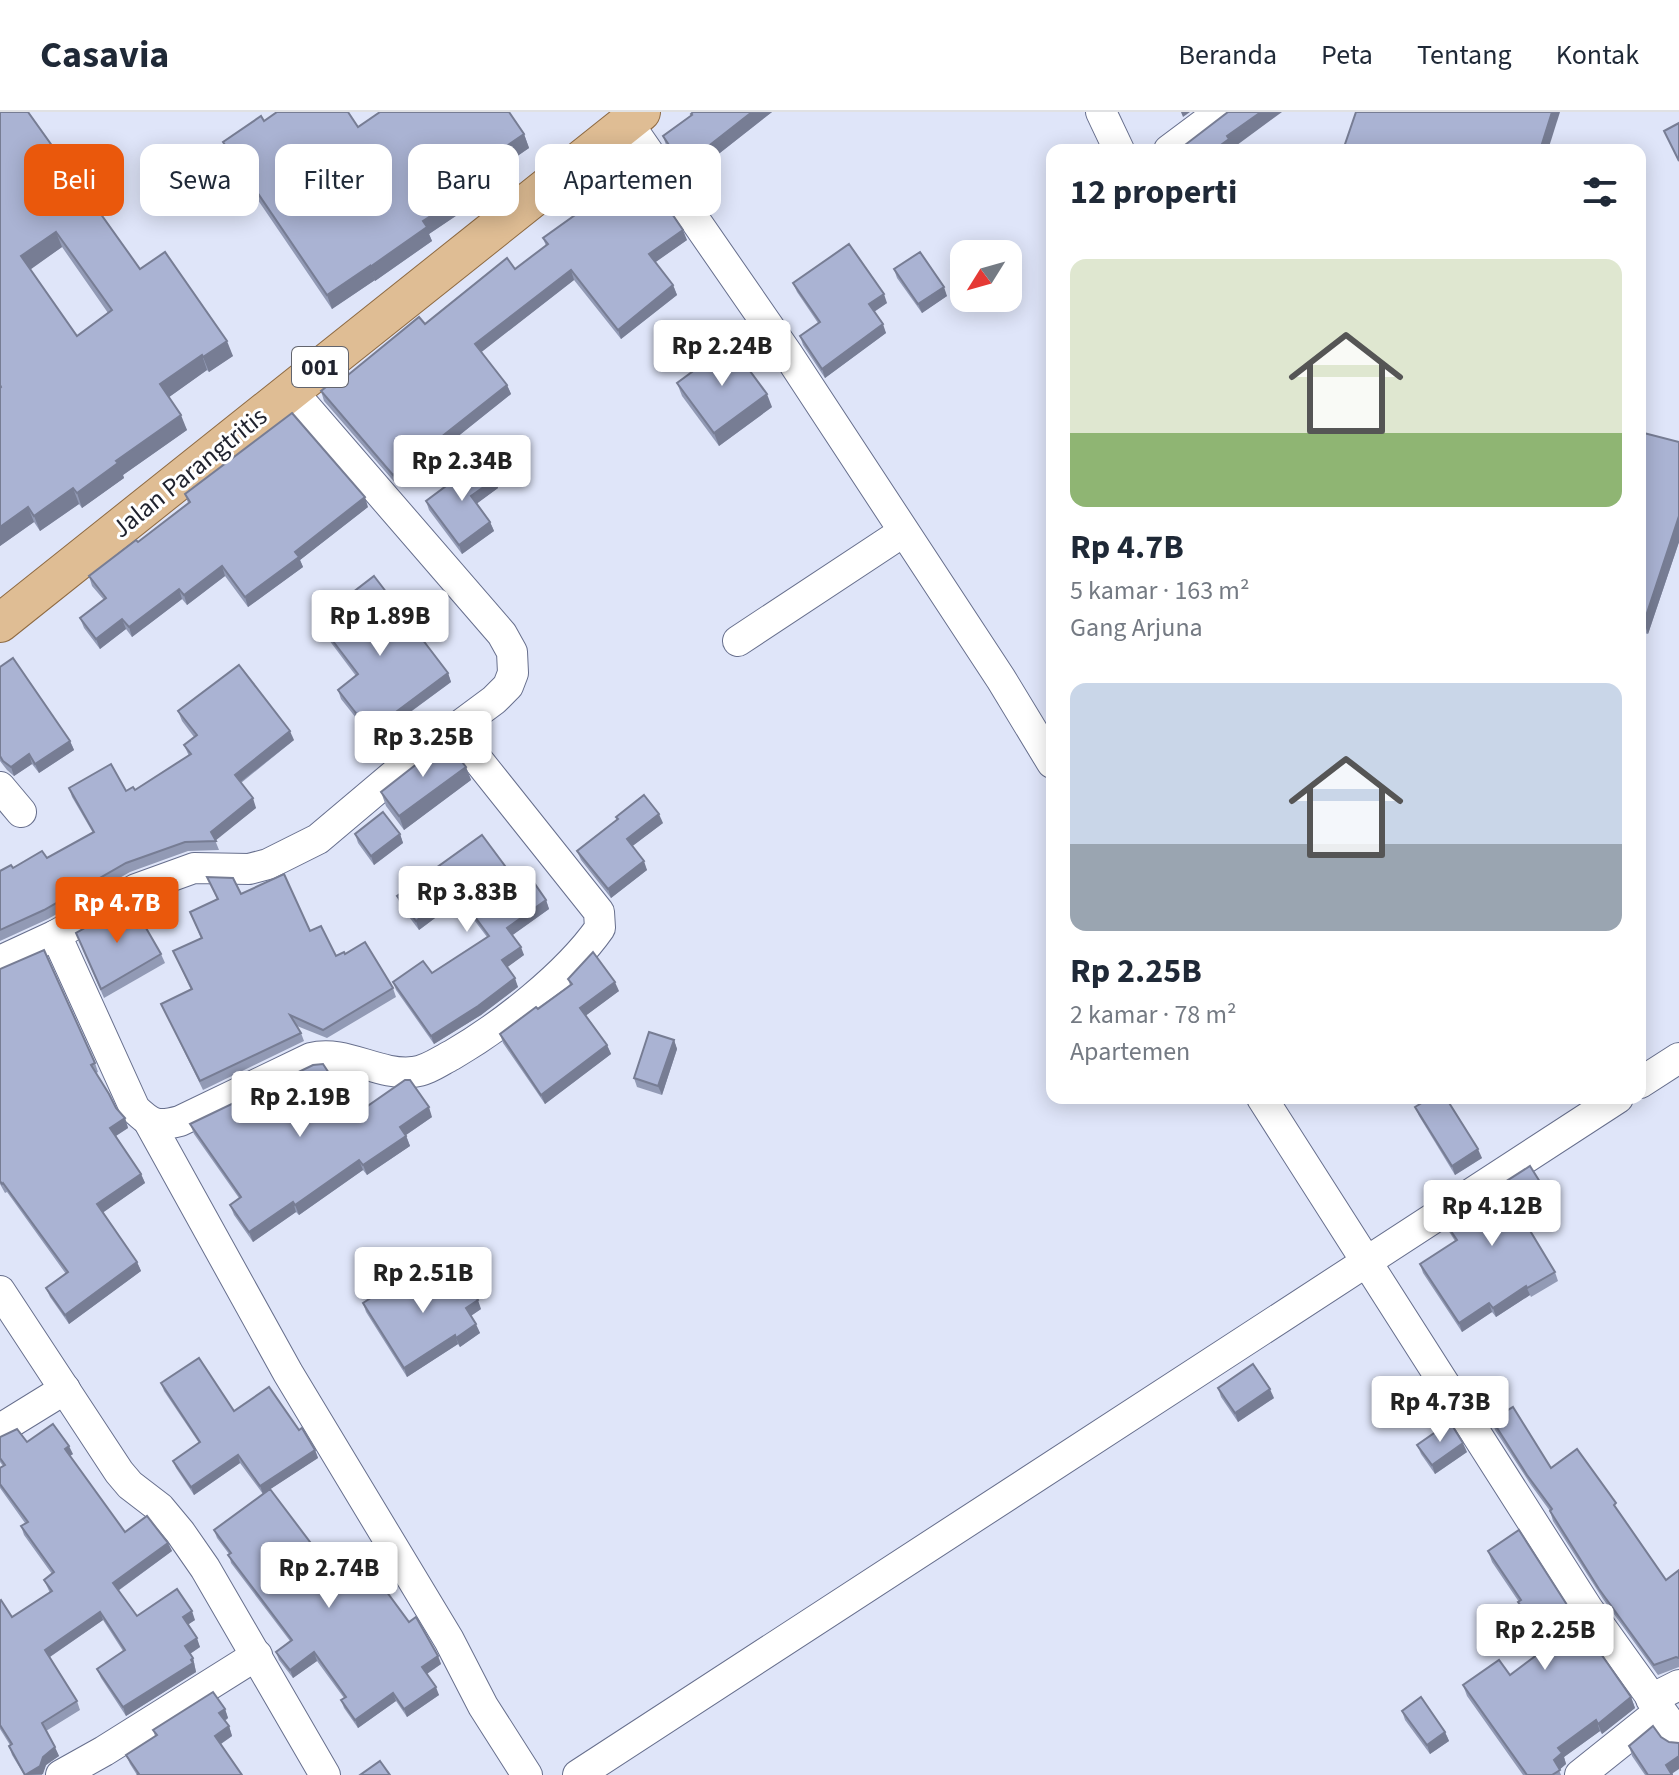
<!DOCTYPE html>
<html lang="id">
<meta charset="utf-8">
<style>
body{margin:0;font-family:"Source Sans 3",sans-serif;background:#f2f2f3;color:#1f2937;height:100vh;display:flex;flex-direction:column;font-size:30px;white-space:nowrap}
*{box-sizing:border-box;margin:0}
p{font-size:26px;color:#747a83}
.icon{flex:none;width:44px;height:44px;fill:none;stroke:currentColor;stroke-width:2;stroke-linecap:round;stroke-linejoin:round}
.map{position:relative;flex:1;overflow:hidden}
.panel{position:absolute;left:1046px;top:32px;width:600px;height:960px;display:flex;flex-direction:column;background:#fff;border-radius:16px;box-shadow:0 4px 20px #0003}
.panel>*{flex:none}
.guide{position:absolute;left:24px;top:32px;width:760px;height:72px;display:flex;gap:16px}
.needle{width:52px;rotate:233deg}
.tools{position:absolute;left:950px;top:128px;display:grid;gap:16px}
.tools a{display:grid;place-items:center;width:72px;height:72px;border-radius:16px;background:#fff;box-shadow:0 4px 20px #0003;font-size:40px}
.price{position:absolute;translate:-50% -68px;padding:0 18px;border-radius:8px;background:#fff;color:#222;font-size:26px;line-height:52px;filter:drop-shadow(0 2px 4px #0008)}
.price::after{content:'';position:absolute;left:50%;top:48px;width:24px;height:18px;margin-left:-12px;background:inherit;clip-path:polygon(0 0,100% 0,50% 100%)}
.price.on{background:#ea580c;color:#fff}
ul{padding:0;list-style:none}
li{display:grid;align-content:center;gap:16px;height:424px;padding:0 24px}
li span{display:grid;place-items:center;height:248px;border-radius:16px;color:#555}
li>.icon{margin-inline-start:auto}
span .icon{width:144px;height:144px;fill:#fffc;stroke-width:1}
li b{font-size:34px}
h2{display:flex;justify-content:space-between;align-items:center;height:96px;padding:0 24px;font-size:34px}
.tag{padding:0 28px;border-radius:16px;background:#fff;box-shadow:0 4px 20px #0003;font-size:28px;line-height:72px}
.tag.on{background:#ea580c;color:#fff}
header{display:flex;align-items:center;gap:48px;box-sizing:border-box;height:112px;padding:0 40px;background:#fff;border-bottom:2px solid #e0e1e3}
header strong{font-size:38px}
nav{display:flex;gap:44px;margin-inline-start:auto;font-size:28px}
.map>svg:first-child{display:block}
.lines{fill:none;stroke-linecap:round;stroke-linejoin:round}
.minor-casing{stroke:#676f8d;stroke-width:32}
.major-casing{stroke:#8e6a42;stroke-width:40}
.minor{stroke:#fff;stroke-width:30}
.major{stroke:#dfbd94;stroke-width:38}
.wall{fill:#929ab5;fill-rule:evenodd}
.shaded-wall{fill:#777d94}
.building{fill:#aab3d3;stroke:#777d94;stroke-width:2;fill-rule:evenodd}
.labels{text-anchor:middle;stroke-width:6;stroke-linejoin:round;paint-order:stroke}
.shield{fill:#fff;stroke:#62646d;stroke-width:2}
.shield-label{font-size:24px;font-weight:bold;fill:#1f222e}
.street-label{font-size:26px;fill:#1f222e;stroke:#fff}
</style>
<header>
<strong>Casavia</strong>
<nav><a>Beranda</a><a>Peta</a><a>Tentang</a><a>Kontak</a></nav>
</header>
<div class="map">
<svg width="1679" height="1663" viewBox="0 0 1679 1663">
<rect width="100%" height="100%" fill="#dfe5f9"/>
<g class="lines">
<defs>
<g id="minor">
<path d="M1101,0L1119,38"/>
<path d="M628,11L787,241L1001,567L1052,651"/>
<path d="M1169,38L1220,0"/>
<path d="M738,529L903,420"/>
<path d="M0,675L21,700"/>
<path d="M56,823L135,997C152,1013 157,1015 180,1009L311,946C345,937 378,964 413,960C427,959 440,949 452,943C502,914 567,863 600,816L599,800L454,618"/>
<path d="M0,849L56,823L136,777L194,756L249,757L268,752L318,727L401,657L494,588L508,574L513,561L512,540L502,522L291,278"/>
<path d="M1640,971L1679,946"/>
<path d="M1262,986L1588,1497L1679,1624"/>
<path d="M149,1010L288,1261L449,1528L483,1594L527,1663"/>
<path d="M0,1179L119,1360L130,1373L160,1396L180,1420L205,1456L325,1663"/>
<path d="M0,1317L65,1277"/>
<path d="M1651,1587L1679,1573"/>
<path d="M61,1663L104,1639L257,1543"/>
<path d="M578,1663L1618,986"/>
<path d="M1580,1663L1660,1599"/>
</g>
<path id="major" d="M0,511L641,0"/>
</defs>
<use href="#minor" class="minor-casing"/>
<use href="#major" class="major-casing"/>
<use href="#minor" class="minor"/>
<use href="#major" class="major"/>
</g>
<g class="wall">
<path d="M0,0L140,157L233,244L209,260L207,258L169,285L187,318L123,363L124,366L82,396L79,392L40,419L34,410L0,434ZM62,135L108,201L77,224L30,157Z"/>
<path d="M693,0H772L688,66L667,36L663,24L691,3Z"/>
<path d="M264,9L358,15L524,22L529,36L478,71L484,85L429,122L432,129L375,169V168L332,197L228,44L223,30Z"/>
<path d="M590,80L687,128L655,150L673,173L677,183L621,227L574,168L481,240L507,273L511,282L397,373L324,289L321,279L337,272L425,212L515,157L546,134L543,126L594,89Z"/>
<path d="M894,157L947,184L922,201L897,166Z"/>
<path d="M793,171L887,191L874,200L886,221L825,266L803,233L800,224L818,211L797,180Z"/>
<path d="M677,271L772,295L719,334L682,284Z"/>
<path d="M1640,320L1679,330V430L1648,522L1640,520Z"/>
<path d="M495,367L498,376L477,391L490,410L494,419L462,442L429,398L426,389Z"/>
<path d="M185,382L368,395L300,448L303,455L248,495L225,464L187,493L182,487L132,525L126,517L100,537L84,516L80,506L104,488L92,474L89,464L138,430L188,391Z"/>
<path d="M317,508L448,561L451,570L397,610L406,621L409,629L387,645L341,587L338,578L356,564L320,516Z"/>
<path d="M0,555L70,629L74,638L39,661L32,652L14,664L7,658L0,649Z"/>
<path d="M178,599L294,628L241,671L256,696L215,728L219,738L188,739L130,760L48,807L0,829V759L47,746L93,721L72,685L69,676L126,679L135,678L189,644L184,633L194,625L182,609Z"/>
<path d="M466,655L471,668L404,718L386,694L381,680Z"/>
<path d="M616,705L663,711L632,734L647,758L611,786L581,748L577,739L617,708Z"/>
<path d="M355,722H400L403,731L374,753L358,731Z"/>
<path d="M207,765L310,819L336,844L345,842L393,876L396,885L327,926L297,914L301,921L304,929L203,978L161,892L191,878L173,839L201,826L190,800L217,787Z"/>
<path d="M517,770L546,788L549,797L512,823L524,843L507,855L518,875L481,903L434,932L396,878L393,870L432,861L487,825L459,788L419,818L400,793L397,784Z"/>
<path d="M76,821L161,842L165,851L104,886Z"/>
<path d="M0,857L95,951L98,960L96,961L116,996L125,1006L128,1016L116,1024L141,1062L145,1071L103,1100L137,1150L141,1159L69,1212L50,1185L46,1176L66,1162L7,1080L5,1081L0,1072Z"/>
<path d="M568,867L619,879L586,903L607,933L611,942L545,992L503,931L500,922L570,873Z"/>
<path d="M674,928L677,937L662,983L637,975L634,966Z"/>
<path d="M1415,995L1482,1046L1455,1063L1419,1004Z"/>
<path d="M356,1002L432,1005L406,1023L410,1034L367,1063L363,1058L299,1103L296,1100L253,1130L234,1103L230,1093L239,1086L194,1022L190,1012Z"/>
<path d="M1552,1089L1555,1098L1540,1108L1541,1112L1530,1120L1555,1160L1558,1169L1531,1185L1530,1183L1496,1205L1492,1200L1462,1220L1423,1161L1420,1152L1455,1129L1448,1118L1444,1109Z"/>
<path d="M403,1185L481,1197L471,1204L480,1221L460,1235L458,1232L407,1265L366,1200L363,1191Z"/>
<path d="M161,1271L234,1299L299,1318L315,1338L318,1346L270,1377L335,1463L349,1465L409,1510L438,1544L441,1552L427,1562L439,1583L407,1605L396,1589L358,1616L344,1596L341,1588L344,1586L317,1549L293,1566L279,1548L276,1540L290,1529L231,1451L229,1442L217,1426L214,1418L263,1382L240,1351L194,1383L176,1356L173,1349L199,1331L164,1279Z"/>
<path d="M1218,1276L1274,1286L1238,1310L1221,1285Z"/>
<path d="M1492,1308L1551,1356L1620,1401L1666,1468L1679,1458V1555L1658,1563L1603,1487L1553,1409L1550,1399L1531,1373L1495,1318Z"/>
<path d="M0,1325L27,1330L73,1342L70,1344L125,1420L168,1431L172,1439L118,1479L137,1504L195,1508L188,1512L200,1535L190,1542L193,1546L196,1560L126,1604L101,1566L97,1557L123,1539L103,1508L50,1545L77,1589L80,1598L46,1619L59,1644L46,1653L42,1663H24L12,1643L9,1634L10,1633L0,1617V1489L12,1505L50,1481L44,1468L52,1462L24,1423L21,1414L25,1411L0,1376V1356L3,1354L0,1350Z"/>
<path d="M1417,1333L1467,1340L1435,1362L1421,1342Z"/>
<path d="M1488,1439L1569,1496L1631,1585L1635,1596L1602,1622L1600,1619L1564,1645L1566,1652L1559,1658L1561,1663H1523L1467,1584L1463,1573L1510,1563L1547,1535L1522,1501L1519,1490L1492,1450Z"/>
<path d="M225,1597L228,1606L225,1609L229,1614L232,1624L221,1632L137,1663L130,1652L126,1643L155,1624L153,1618Z"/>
<path d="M1402,1599L1445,1620L1449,1629L1430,1642L1405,1608Z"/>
<path d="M1661,1625L1669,1630L1673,1663H1645L1632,1644L1629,1634Z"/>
</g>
<g class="shaded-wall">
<path d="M752,0H772L688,66L683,54Z"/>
<path d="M1181,0H1190L1183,5Z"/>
<path d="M1261,0H1282L1233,36V38H1214L1227,24Z"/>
<path d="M1552,0H1560L1548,38H1540Z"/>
<path d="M524,22L529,36L475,73L470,59Z"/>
<path d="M479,72L484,85L429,122L432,129L375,169L370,155L423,109Z"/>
<path d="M683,118L687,128L653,152L649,142Z"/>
<path d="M56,120L62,135L27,160L21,144Z"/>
<path d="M370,154L375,168L332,197L327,183Z"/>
<path d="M571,158L574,168L479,242L475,232Z"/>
<path d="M673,173L677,183L621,227L618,218Z"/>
<path d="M944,175L947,184L922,201L918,192Z"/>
<path d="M884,182L887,191L872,201L869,192Z"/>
<path d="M883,212L886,221L825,266L822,257Z"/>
<path d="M227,229L233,244L209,260L203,245Z"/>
<path d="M202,243L207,258L165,288L160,272Z"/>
<path d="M507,273L511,282L397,373L393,363Z"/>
<path d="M767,282L772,295L719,334L714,321Z"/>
<path d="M181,303L187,318L123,363L124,366L82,396L77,381L116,349Z"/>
<path d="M495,367L498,376L475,393L471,384Z"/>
<path d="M73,376L79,392L40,419L34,404Z"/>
<path d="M365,385L368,395L300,448L303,455L248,495L245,485L295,440Z"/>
<path d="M28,395L34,410L0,434V415Z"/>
<path d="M1679,404V430L1648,522L1644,510Z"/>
<path d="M490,410L494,419L462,442L459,433Z"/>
<path d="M222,454L225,464L187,493L184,483Z"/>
<path d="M179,477L182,487L132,525L129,515Z"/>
<path d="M122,507L126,517L100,537L96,527Z"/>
<path d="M448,561L451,570L395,611L392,603Z"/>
<path d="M290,619L294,628L238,672L235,663Z"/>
<path d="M406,621L409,629L387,645L384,637Z"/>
<path d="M70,629L74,638L39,661L35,652Z"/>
<path d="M29,642L32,652L14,664L11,655Z"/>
<path d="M466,655L471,668L404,718L399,704Z"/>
<path d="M253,686L256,696L215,729L211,720Z"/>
<path d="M659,702L663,711L630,736L627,727Z"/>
<path d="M400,722L403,731L374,753L371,744Z"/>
<path d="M644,749L647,758L611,786L608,777Z"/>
<path d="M456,779L459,788L419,818L416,809Z"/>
<path d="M546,788L549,797L510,825L507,816Z"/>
<path d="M521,835L524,843L505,857L502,848Z"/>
<path d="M515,866L518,875L481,903L434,932L431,924Z"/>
<path d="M615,870L619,879L584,905L580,896Z"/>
<path d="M674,928L677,937L662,983L658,974Z"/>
<path d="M607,933L611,942L545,992L541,983Z"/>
<path d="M429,995L432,1005L403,1025L400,1015Z"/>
<path d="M125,1006L128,1016L114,1025L110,1016Z"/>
<path d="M406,1024L410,1034L367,1063L363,1053Z"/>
<path d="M1478,1037L1482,1046L1455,1063L1452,1054Z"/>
<path d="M359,1048L363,1058L299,1103L295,1093Z"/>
<path d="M141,1062L145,1071L101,1102L97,1092Z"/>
<path d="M1552,1089L1555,1098L1540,1108L1541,1112L1529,1121L1526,1112L1536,1099Z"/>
<path d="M293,1090L296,1100L253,1130L249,1120Z"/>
<path d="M137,1150L141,1159L69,1212L65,1203Z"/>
<path d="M1526,1174L1530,1183L1496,1205L1493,1196Z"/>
<path d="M478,1188L481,1197L469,1205L466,1196Z"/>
<path d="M1489,1191L1492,1200L1462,1220L1459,1211Z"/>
<path d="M476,1212L480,1221L460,1235L456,1226Z"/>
<path d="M455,1223L458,1232L407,1265L404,1256Z"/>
<path d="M1270,1277L1274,1286L1238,1310L1235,1301Z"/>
<path d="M1463,1331L1467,1340L1435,1362L1432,1353Z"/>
<path d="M69,1334L73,1342L68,1345L65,1337Z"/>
<path d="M315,1338L318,1346L263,1382L260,1374Z"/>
<path d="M238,1343L240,1351L194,1383L191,1375Z"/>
<path d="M168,1431L172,1439L116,1480L113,1471Z"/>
<path d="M192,1499L195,1508L186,1514L183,1505Z"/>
<path d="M100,1500L103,1508L48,1546L45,1538Z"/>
<path d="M197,1526L200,1535L188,1543L185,1534Z"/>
<path d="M314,1540L317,1549L293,1566L290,1558Z"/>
<path d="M438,1544L441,1552L425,1563L422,1555Z"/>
<path d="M193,1546L196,1560L126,1604L123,1595Z"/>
<path d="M436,1575L439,1583L407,1605L404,1597Z"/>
<path d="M393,1581L396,1589L358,1616L355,1608Z"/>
<path d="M1631,1585L1635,1596L1602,1622L1598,1612Z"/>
<path d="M225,1597L228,1606L222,1610L219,1601Z"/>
<path d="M1596,1608L1600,1619L1564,1645L1566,1652L1558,1659L1554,1648L1558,1636Z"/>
<path d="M229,1614L232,1624L219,1633L215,1624Z"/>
<path d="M1445,1620L1449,1629L1430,1642L1427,1633Z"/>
<path d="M55,1635L59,1644L46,1653L43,1662L26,1663L43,1645Z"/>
<path d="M1679,1644V1657L1670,1663L1666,1653Z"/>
</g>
<g class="building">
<path d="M0,0H28L140,157L165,140L227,229L203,245L202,243L160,272L181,303L116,349L118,351L77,381L73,376L34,404L28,395L0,415V276L1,275L0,273ZM56,120L112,198L77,224L21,144Z"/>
<path d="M277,0H348L358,15L380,0H509L524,22L470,59L479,72L423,109L427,115L370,155V154L327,183L223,30L261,4L264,9Z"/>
<path d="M693,0H752L683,54L663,24L692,3L691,2Z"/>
<path d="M1228,0H1261L1227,24L1229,27L1214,38H1183L1181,36Z"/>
<path d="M1356,0H1552L1540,38H1473L1470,37V38H1343Z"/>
<path d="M1679,11V49L1664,19Z"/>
<path d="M634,46L683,118L649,142L673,173L618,218L571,158L475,232L507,273L393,363L321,279L335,268L337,272L419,205L425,212L507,146L515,157L548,132L543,126L596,88L590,80Z"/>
<path d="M849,132L884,182L869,192L883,212L822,257L800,224L820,210L793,171Z"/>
<path d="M920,140L944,175L918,192L894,157Z"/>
<path d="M730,232L767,282L714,321L677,271Z"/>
<path d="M292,301L365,385L295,440L299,445L245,485L222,454L184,483L179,477L129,515L122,507L96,527L80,506L106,486L89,464L136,428L138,430L190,390L185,382Z"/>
<path d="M1640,320L1679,330V404L1644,510L1640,509Z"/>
<path d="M481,348L495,367L471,384L490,410L459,433L426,389Z"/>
<path d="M374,464L448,561L392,603L406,621L384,637L338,578L358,562L317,508Z"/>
<path d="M13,546L70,629L35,652L29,642L11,655L3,649L0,644V555Z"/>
<path d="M239,553L290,619L235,663L253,686L211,720L216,729L185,730L126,751L44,798L0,818V759L11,753L13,756L42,739L47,746L94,720L69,676L111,652L126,679L133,675L135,678L191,642L184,633L197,623L178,599Z"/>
<path d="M446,629L466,655L399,704L381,680Z"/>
<path d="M644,683L659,702L627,727L644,749L608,777L577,739L618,707L616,705Z"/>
<path d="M383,700L400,722L371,744L355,722Z"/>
<path d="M482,723L517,770L528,762L546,788L507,816L521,835L502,848L515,866L478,894L431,924L393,870L423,849L432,861L489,824L456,779L416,809L397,784Z"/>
<path d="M284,762L310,819L321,814L336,844L344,840L345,842L365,830L393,876L323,918L290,903L301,921L200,969L161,892L192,877L173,839L202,826L190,800L218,787L207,765L233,766L241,782Z"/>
<path d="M131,790L161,842L101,877L76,821Z"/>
<path d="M44,838L95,951L91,953L109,982L116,996L125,1006L110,1016L141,1062L97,1092L137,1150L65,1203L46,1176L68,1160L3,1071L2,1072L0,1069V857Z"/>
<path d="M593,840L615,870L580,896L607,933L541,983L500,922L536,895L538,897L572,872L568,867Z"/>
<path d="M649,920L674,928L658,974L634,966Z"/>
<path d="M323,952L356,1002L405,968H410L429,995L400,1015L406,1024L363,1053L359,1048L295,1093L293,1090L249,1120L230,1093L241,1085L190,1012L313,953Z"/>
<path d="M1430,986H1446L1478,1037L1452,1054L1415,995Z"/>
<path d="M1530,1054L1552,1089L1536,1099L1538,1104L1526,1112L1555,1160L1527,1176L1526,1174L1493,1196L1489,1191L1459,1211L1420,1152L1457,1128L1444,1109Z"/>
<path d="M454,1152L478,1188L466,1196L476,1212L456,1226L455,1223L404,1256L363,1191L394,1171L403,1185Z"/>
<path d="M199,1246L234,1299L269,1275L299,1318L302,1316L315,1338L260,1374L238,1343L191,1375L173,1349L200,1330L161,1271Z"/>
<path d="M1253,1252L1270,1277L1235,1301L1218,1276Z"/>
<path d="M1513,1295L1551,1356L1577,1337L1616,1391L1614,1393L1666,1468L1679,1458V1546L1676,1545L1654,1553L1599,1477L1550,1399L1552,1397L1527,1363L1492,1308Z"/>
<path d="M1450,1310L1463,1331L1432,1353L1417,1333Z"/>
<path d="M53,1312L69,1334L65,1337L125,1420L147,1404L168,1431L113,1471L137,1504L177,1477L192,1499L183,1505L197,1526L185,1534L193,1546L191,1548L193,1551L123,1595L97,1557L125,1538L100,1500L45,1538L77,1589L42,1611L55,1635L43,1645L40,1654L25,1663L9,1634L12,1632L0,1613V1489L1,1488L12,1505L52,1479L44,1468L54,1460L21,1414L28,1410L0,1372V1356L5,1353L0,1346V1325L17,1317L27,1330Z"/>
<path d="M270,1377L335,1463L343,1457L349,1465L367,1453L409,1510L416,1505L438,1544L422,1555L436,1575L404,1597L393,1581L355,1608L341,1588L346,1585L314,1540L290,1558L276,1540L292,1528L228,1443L231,1441L214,1418Z"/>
<path d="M1519,1418L1569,1496L1631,1585L1598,1612L1596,1608L1558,1636L1562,1641L1554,1648L1560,1658L1552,1663H1527L1463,1573L1499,1548L1510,1563L1550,1533L1518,1490L1521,1488L1488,1439Z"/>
<path d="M213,1580L225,1597L219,1601L229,1614L215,1624L242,1663H137L139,1662L126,1643L157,1623L153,1618Z"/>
<path d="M1421,1585L1445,1620L1427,1633L1402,1599Z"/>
<path d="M1653,1614L1661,1625L1669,1630L1679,1631V1644L1666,1653L1672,1663H1648L1629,1634Z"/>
<path d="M380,1649L390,1663H360Z"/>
</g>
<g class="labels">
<rect class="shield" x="292" y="235" width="56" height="40" rx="6"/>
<g class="shield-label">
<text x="320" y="263">001</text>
</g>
<g class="street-label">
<text transform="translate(189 360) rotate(-39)" y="9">Jalan Parangtritis</text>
</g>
</g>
</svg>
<div class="tools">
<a><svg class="needle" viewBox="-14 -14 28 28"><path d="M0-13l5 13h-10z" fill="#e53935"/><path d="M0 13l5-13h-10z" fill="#747a83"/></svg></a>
</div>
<b class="price" style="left:722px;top:276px">Rp 2.24B</b>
<b class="price" style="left:462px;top:391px">Rp 2.34B</b>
<b class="price" style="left:380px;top:546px">Rp 1.89B</b>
<b class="price" style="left:423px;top:667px">Rp 3.25B</b>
<b class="price" style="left:467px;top:822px">Rp 3.83B</b>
<b class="price on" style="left:117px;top:833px">Rp 4.7B</b>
<b class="price" style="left:300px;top:1027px">Rp 2.19B</b>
<b class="price" style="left:1492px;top:1136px">Rp 4.12B</b>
<b class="price" style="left:423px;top:1203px">Rp 2.51B</b>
<b class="price" style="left:1440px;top:1332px">Rp 4.73B</b>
<b class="price" style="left:329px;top:1498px">Rp 2.74B</b>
<b class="price" style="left:1545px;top:1560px">Rp 2.25B</b>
<div class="guide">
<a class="tag on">Beli</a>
<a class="tag">Sewa</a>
<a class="tag">Filter</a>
<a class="tag">Baru</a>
<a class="tag">Apartemen</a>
</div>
<section class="panel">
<h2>12 properti<svg class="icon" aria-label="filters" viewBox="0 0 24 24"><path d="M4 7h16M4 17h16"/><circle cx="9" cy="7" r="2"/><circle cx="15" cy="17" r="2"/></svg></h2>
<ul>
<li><span style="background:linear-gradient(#dfe7d0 70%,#8fb573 0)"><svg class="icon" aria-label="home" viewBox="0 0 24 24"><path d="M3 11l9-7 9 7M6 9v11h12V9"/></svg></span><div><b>Rp 4.7B</b><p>5 kamar · 163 m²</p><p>Gang Arjuna</p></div></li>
<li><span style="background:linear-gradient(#c9d6e8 65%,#9aa5b1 0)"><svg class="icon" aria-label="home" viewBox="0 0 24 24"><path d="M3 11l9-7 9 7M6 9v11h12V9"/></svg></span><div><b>Rp 2.25B</b><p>2 kamar · 78 m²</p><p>Apartemen</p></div></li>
</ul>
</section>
</div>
